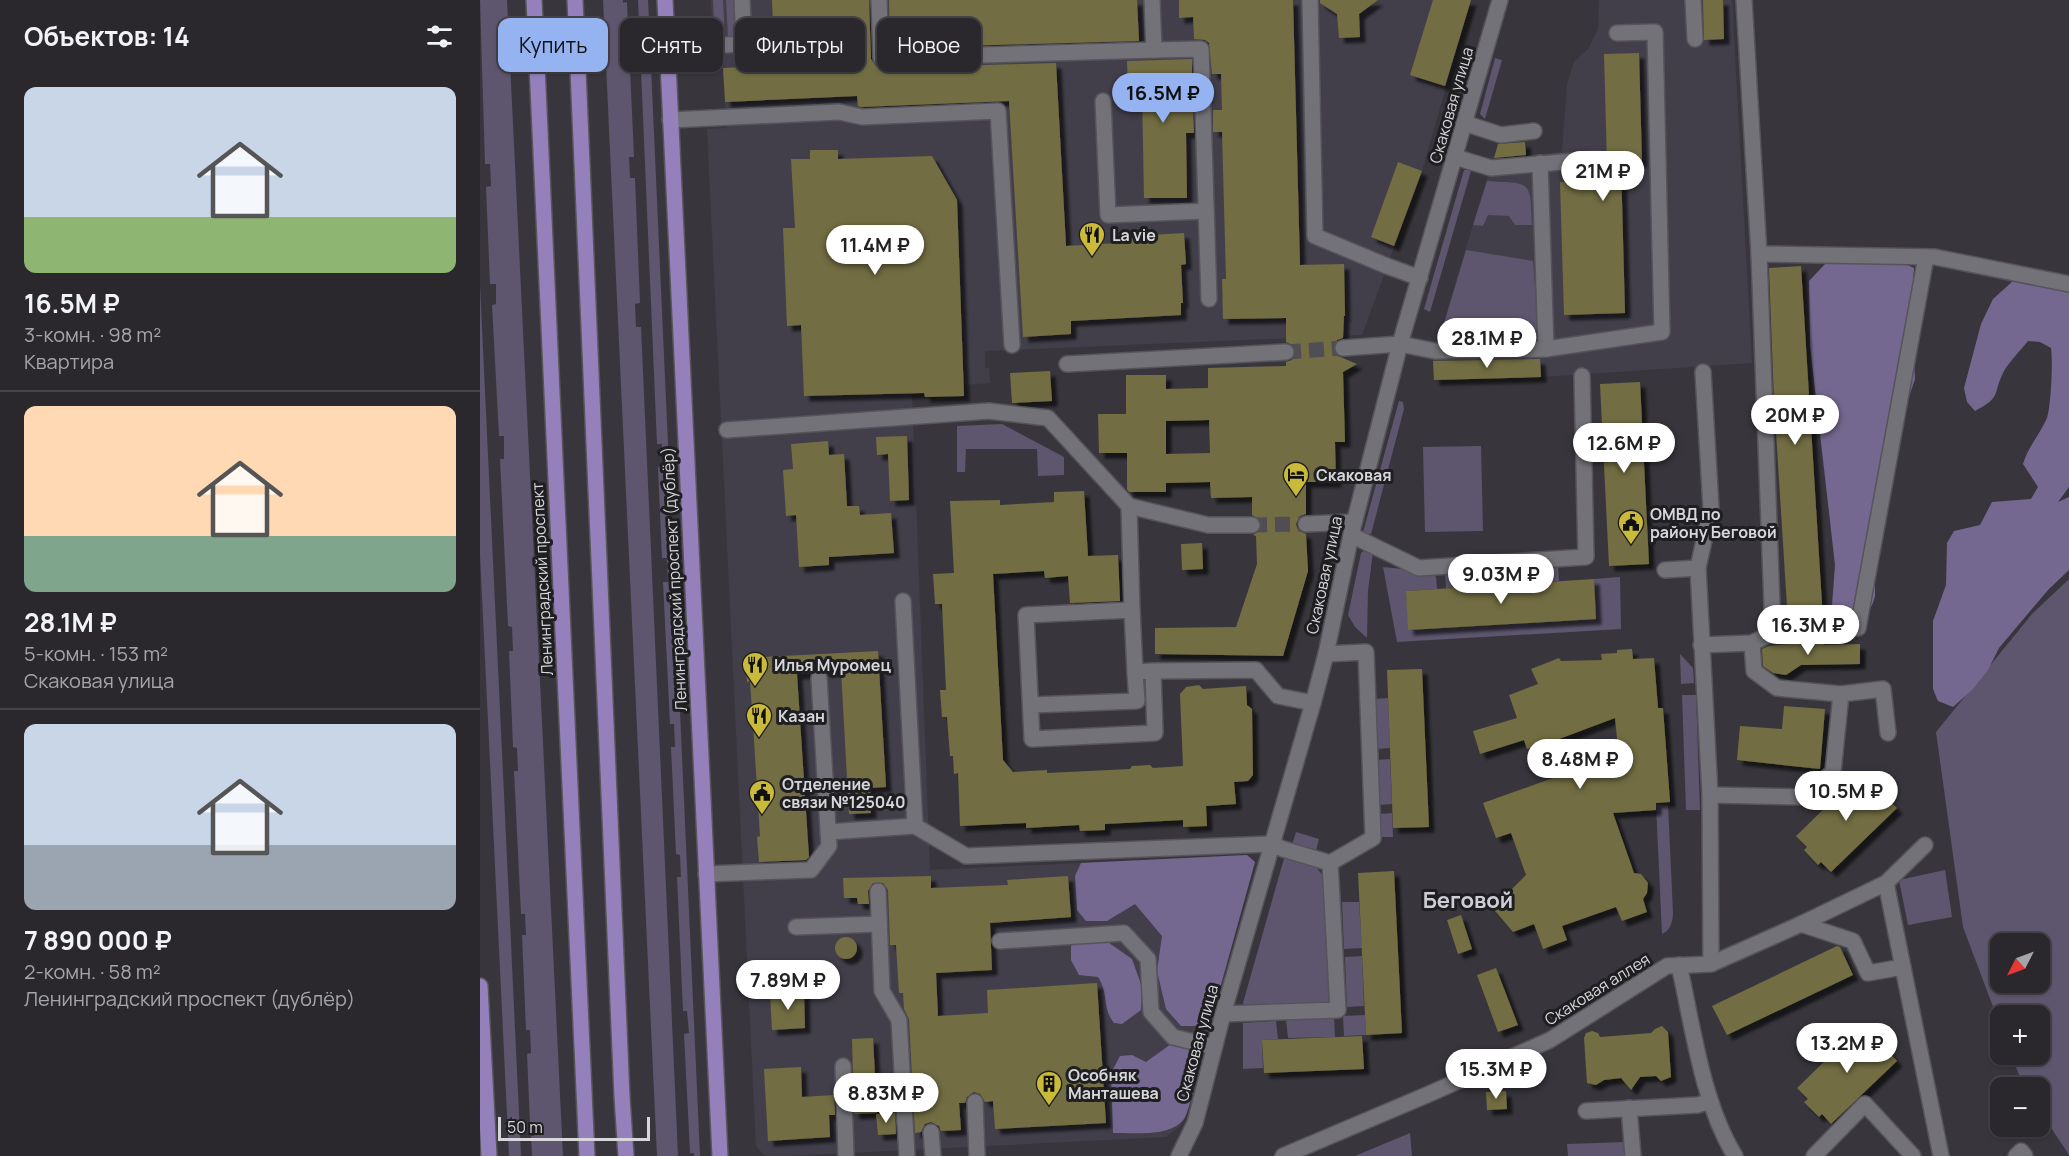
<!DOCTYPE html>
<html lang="ru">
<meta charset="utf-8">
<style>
body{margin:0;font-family:Manrope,sans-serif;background:#363439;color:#f1f3f6;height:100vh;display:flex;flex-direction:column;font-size:22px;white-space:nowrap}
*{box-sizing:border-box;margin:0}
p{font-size:20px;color:#a5a6aa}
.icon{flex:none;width:33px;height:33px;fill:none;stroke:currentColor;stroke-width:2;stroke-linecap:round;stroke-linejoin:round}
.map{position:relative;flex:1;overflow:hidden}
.details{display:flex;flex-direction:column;background:#2a282d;width:480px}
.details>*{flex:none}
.banner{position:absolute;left:18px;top:18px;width:570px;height:54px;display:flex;gap:12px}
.needle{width:39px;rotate:228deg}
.fabs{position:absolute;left:1510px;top:933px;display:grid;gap:12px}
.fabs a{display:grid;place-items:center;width:60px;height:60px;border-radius:12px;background:#2a282d;box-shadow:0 2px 4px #0004,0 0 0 2px #464449;font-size:30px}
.scale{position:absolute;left:18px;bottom:15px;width:152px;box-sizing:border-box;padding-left:6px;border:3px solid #d7d6da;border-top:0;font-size:16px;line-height:21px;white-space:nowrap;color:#d7d6da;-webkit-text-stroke:4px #1f1e21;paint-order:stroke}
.price{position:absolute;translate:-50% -51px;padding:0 14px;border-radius:21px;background:#fff;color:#222;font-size:20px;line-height:39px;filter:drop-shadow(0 2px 3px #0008)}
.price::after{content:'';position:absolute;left:50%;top:36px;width:18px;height:14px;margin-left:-9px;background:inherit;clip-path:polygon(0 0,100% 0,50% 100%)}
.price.current{background:#95b2f1;color:#111}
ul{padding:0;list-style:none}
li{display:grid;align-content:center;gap:12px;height:318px;padding:0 24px}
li+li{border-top:2px solid #464449}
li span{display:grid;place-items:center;height:186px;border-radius:12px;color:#555}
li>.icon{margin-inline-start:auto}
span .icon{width:108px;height:108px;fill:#fffc;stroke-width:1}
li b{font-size:26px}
h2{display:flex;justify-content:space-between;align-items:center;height:72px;padding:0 24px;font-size:26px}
.pill{padding:0 21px;border-radius:12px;background:#2a282d;box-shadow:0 2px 4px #0004,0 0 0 2px #464449;font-size:21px;line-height:54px}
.pill.current{background:#95b2f1;color:#111}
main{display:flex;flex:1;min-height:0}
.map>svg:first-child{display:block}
.built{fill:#423f4b}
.green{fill:#5d566e;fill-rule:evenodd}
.forest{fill:#746890}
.building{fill:#726d42;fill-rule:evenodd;filter:url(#shadow)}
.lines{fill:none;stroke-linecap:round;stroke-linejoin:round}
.minor-tunnel{stroke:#504e54;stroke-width:15;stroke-dasharray:15 8;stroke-linecap:butt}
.minor-casing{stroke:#56545a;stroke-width:18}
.major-casing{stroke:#56545a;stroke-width:18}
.minor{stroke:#737278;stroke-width:15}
.major{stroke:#9481bb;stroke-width:15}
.labels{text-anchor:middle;stroke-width:6;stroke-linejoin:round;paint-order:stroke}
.street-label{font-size:16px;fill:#d7d6da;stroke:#1f1e21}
.poi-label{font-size:16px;font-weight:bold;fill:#d7d6da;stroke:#1f1e21;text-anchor:start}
.district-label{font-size:22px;font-weight:bold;fill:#ceccd4;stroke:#1f1e21}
</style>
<main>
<section class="details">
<h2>Объектов: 14<svg class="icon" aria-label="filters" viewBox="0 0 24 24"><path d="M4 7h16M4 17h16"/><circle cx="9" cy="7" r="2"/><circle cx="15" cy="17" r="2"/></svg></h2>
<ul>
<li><span style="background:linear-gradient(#c9d6e8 70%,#8fb573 0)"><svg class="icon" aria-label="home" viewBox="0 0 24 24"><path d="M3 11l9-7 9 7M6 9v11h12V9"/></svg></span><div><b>16.5M ₽</b><p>3-комн. · 98 m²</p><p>Квартира</p></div></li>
<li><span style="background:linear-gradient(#ffd9b3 70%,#7fa58c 0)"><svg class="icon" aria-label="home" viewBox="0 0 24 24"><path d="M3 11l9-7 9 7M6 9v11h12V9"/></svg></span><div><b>28.1M ₽</b><p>5-комн. · 153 m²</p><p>Скаковая улица</p></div></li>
<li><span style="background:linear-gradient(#c9d6e8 65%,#9aa5b1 0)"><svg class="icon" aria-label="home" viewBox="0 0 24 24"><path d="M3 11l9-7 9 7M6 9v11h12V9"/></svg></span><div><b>7 890 000 ₽</b><p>2-комн. · 58 m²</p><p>Ленинградский проспект (дублёр)</p></div></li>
</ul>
</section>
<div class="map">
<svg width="1589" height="1156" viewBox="0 0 1589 1156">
<defs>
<filter id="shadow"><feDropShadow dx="5.5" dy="5.5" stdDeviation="1.5" flood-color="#0009"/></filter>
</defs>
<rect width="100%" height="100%" fill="#38363c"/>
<g class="built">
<path d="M231,0H991L942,171L882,335L505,351V368H509L510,383L484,385V396L445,397L443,392L432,394L450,870L767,855L775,862L705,1118L699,1127L686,1137L307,1156H285L276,1146L227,129L247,128L243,69H234Z"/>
<path d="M1119,0H1252L1272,363L1061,377L954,380L953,361L955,351L1013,159L1082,152L1087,84L1094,62L1108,49L1118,29Z"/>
</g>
<g class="green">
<path d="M0,0H27L83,1156H52L51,1136H54L53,1123H50L47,1054L51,1053L50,1030H46L42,935H46L45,914H41L34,771H38L37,748L33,747L29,651H33L32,627L28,626L20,459H24V436H19L12,305L16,304V284H10L6,187L11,186L10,164H5Z"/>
<path d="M123,0H143V3L147,2L154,157H149L150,178H155L160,303L155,304L156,327H161L198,1156H177Z"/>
<path d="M158,0H168L220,1156H214V1153H210L204,1034L209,1033L207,1011H203L197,877H201L200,855L196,854L191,747H195L194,724H190L183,582H188L187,558H182L178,467L183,466L182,444H177Z"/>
<path d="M233,0H243L245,38L235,39Z"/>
<path d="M246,0H254L256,37L248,38Z"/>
<path d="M1015,58L1022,60L1005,119L1000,114Z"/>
<path d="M984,170H989L991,171L950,312L944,309Z"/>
<path d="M1007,181C1052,184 1050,179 1052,225H1035L1029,216L1008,215L1003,226L993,225Z"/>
<path d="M986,250L1053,261L1058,328L1043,344H958Z"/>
<path d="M0,285L41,1156H29L0,555Z"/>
<path d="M919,401L923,402L924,409L891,534H887L883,532Z"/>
<path d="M522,424L584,457V475L558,476L557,449H486L485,472H477V426Z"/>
<path d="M1001,446L1003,531L945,532L943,447Z"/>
<path d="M885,550L893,552L888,591L887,638L875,627L868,615L881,553Z"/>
<path d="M1078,566L1079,581L1047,583L1046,568Z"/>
<path d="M903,567L951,572L956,577L957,589L926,591L929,630L1116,619L1114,579L1140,577L1141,629L917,642Z"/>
<path d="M1033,569L1034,584L1007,586L1006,571Z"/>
<path d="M990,572L991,587L966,588L965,573Z"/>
<path d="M1589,579V1155L1560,1111V1088L1544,1087L1531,1055L1560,1054V1016H1521V1028L1483,927L1456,732L1552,614ZM1521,944H1560V982H1521Z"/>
<path d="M1200,654L1213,668L1214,683L1201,684Z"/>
<path d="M1202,695H1216L1220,810H1206Z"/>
<path d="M908,698L910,748L896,749L894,699Z"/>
<path d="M910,759L912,804L898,805L897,760Z"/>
<path d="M1176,804L1188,805L1193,913C1193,921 1190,931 1182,934Z"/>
<path d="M912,813L913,837H900L899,814Z"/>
<path d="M816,832L839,839L836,851L812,845Z"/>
<path d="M805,855L836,867L844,877L852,1000L848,1004L765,1007L763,1003Z"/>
<path d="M1465,870L1472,917L1428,925L1419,880Z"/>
<path d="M862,902H879L882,948L864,949Z"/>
<path d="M882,956L884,1006L867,1007L865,957Z"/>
<path d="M885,1015L886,1035L864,1036L863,1016Z"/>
<path d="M854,1017L855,1037L808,1038L806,1020Z"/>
<path d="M796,1021L798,1039L782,1040L783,1068L763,1069V1023Z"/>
<path d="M930,1133L932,1156H875Z"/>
<path d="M1146,1142V1156H1088L1087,1144Z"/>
</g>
<g class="forest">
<path d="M1346,263H1423L1434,268L1431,311L1435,379L1412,447L1395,516V596C1392,609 1384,621 1370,623C1364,624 1356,620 1351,619L1355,565L1330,346L1329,281Z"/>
<path d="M1533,281L1571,286L1589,293V487L1578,502L1589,497V570L1568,590L1519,648L1508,670L1492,690L1473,707L1458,701L1453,689V621L1466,585L1467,543L1474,531L1500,525L1512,502L1551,499L1558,487L1543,464C1548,447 1560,434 1567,418C1571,406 1573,362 1571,348L1560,342L1548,341C1540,351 1530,361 1524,371C1512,394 1523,396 1495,411L1487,402L1484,388L1501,324L1513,299Z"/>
<path d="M767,855L775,862L732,1017L718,1026H701L686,1009L677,971L682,936L655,904L627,921H606L597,910L595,876L601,863Z"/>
<path d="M622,938L652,959L662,987L661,1010L642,1024L634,1023C622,1008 629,994 618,977L599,975L591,960V946L599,939Z"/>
<path d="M691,1044L706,1047L720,1060C717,1073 710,1110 704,1119C689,1138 654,1132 633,1133L631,1073L640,1056L652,1055L666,1062Z"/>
</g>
<g class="building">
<path d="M292,0H389L391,59L396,66L401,68L576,63L586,246L638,243L637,237L704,233L706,264L701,265L703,303H701V315L591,321V334L543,337L529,101L381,107L378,106L377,96L245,102L243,68L264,67L263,57H267V53H270L273,46L294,45Z"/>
<path d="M409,0H657L659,41L410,48Z"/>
<path d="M699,0H813L820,265L864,264L865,316H864L863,338L857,340L853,349L858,356L877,364L863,372L865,442H855L856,482H826V514L820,516L816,524L818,530L826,534L828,571L803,656L675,654V628L756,627L777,564L776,536L773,535L781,529V521L772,515V497L731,498L730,482L686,483V492H649L647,489V453H619L618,414H646V375H686V389L728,388V368L806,366V362L812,360L816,352L814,346L806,342V318L743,319L742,279H746L742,132H733V110H742L741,74H732L729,43L725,40L714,39L713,17L699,18ZM729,420L730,453L686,454V421Z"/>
<path d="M840,0H898L879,14L880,37L859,38L857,14L840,3Z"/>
<path d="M953,0H991L965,86L930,75Z"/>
<path d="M1223,0H1243L1244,39L1224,40Z"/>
<path d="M1159,53L1162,162L1141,163L1145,313L1084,315L1080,182L1113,181V169L1123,167L1127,163L1124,54Z"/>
<path d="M712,59V75H705V110H713L714,133H706L707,198H664L662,92L648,93L647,61Z"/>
<path d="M1045,142L1046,155L1014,158L1018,144Z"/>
<path d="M330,150H358V159L452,156L477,200L484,396L445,397L444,393L324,396L321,325L307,326L303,228H315L311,159H330Z"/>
<path d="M918,162L942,171L914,246L891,237Z"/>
<path d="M1321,266L1343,620L1308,622L1294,401L1289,268Z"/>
<path d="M1060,359L1061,377L954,380L953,361Z"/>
<path d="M570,371L572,401L532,403L530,373Z"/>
<path d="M1160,382L1169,564L1129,566L1120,384Z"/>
<path d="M427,436L429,500L410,501L408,454L397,455L396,437Z"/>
<path d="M348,441L349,455L364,454L367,506H379L380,515L411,513L414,553L349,557V565L319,567L316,515L306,516L303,470L313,469L311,444Z"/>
<path d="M604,491L608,556L638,555L640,601L590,603L588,576L565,578L564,571L513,574L523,760L533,772L567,770V773L650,769L652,766L670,765L673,768L703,766L700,694L706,687L719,685L723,689L766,686L767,705L772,709L773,775L768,781L754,782L756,804L726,806L727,826L703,827V820L625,824V830L600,831L599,825L546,828V823L480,826L478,773L474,774L473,756H470L467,717H462L460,690H466L462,604H455L453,574L474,573L470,501L520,500V505L574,502V492Z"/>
<path d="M722,543L723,569L702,570L701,544Z"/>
<path d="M1114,579L1116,619L928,630L926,591Z"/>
<path d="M1344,640V645L1380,644V664L1321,665L1306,675L1293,673L1283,666L1282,649L1289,646L1309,644V642Z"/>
<path d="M1152,649L1153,659L1174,658L1178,708H1183L1190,802L1176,803V810L1133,813L1154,873L1161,874L1168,883L1167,893L1163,899L1167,912L1142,921L1136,907L1082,926L1087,940L1063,949L1054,924L1033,932L1006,900L1025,896L1046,875L1031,833L1016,838L1003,803L1073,778L1062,745L1047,749L1044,740L1000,754L993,731L1037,718L1029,695L1058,684L1051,669L1079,658L1081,661L1122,660L1121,654L1137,653V650ZM1135,718L1140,769L1115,764L1090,773L1079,739Z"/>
<path d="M398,651L406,787L390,788L391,813L369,814L361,670L346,672L338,668L331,673L317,674L329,857L326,860L279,862L277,837L280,836L274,740L270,681L267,682L265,658Z"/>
<path d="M942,669L949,827L913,828L907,670Z"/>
<path d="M1304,706L1345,709L1340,769L1257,760L1260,726L1302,729Z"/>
<path d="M1382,772L1392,783L1395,780L1407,792L1404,796L1417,808L1351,872L1341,862L1338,865L1324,850L1327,847L1316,836Z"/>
<path d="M914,871L922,1033L886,1035L878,873Z"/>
<path d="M451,876V888L528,885L527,880L588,876L591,917L510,923L512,970L456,973L458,1016L508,1013L507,990L617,983L626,1123L515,1129L513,1101L505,1102L500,1094L494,1092L487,1097L485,1103H479L481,1130L461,1131L459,1126L451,1122L445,1124L441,1132L435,1133L429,1019L424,1009L423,993H419L416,945H410L408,890L403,883H393L388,891L389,904H378L377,898H364L363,878Z"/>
<path d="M981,915L992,949L978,954L967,920Z"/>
<circle cx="366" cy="948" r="11"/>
<path d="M1357,946L1360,947L1373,975L1247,1035L1232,1006Z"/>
<path d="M1016,968L1038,1025L1018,1032L997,975Z"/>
<path d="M324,992L325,1028L292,1030L290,994Z"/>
<path d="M1382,1025L1392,1035L1396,1032L1408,1045L1405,1048L1417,1061L1351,1124L1342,1114L1339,1117L1324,1102L1328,1099L1317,1088Z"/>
<path d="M1182,1026L1188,1032L1191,1077L1181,1081L1176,1076L1160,1077L1151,1090L1141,1078L1124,1080L1116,1085L1107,1083L1104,1038L1106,1033L1112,1031L1118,1033L1120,1037L1171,1033L1175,1029Z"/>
<path d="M882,1036L884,1069L784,1073L782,1040Z"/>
<path d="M393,1038L397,1113L374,1114L372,1039Z"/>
<path d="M321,1067L322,1097L354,1095L355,1115H349L350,1137L288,1141L284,1069Z"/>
<path d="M1026,1091L1027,1109L1007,1110L1006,1092Z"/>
<path d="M415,1113L416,1134L398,1135L396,1114Z"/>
</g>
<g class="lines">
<g class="minor-tunnel">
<path d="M806,352L863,348"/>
<path d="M772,525L826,524"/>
</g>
<defs>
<g id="minor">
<path d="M399,0L401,58L674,50"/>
<path d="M672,0L674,50L721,49L729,299"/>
<path d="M830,0L835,236L907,266L940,278"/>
<path d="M1213,0L1215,39"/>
<path d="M187,48L264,44L262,0"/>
<path d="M623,101L628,215L726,211"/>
<path d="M190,120L359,112L382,117L518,111L532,345"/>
<path d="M984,123L1021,135L1054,131"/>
<path d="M975,157L1011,168L1118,159"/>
<path d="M1060,163L1066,349"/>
<path d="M1279,254L1455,257L1589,284"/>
<path d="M863,348L920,344L955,351L1066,349L1182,332L1175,32L1137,33"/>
<path d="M587,364L806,352"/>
<path d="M1223,372L1231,508L1218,568L1230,795L1231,964"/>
<path d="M247,430L509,411L568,418L649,506L728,525H772"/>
<path d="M649,506L652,610"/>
<path d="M826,524L874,522"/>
<path d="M871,535L939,568L1106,557L1102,376"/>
<path d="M1185,570L1218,568"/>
<path d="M423,601L435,826"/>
<path d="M1293,633L1378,628L1446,257"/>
<path d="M1272,643L1274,671L1297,688L1361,694"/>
<path d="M1221,645L1272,643L1293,633L1279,254L1264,0"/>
<path d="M673,671L655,672L652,610L546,615L552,739L675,733L673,671L776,670L798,696L833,703"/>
<path d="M551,705L657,701L655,672"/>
<path d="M1230,795L1325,797L1353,772L1361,694L1403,689L1408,733"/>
<path d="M348,832L435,826L486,856L791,844L803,849L850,863"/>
<path d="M226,874L331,870L349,846L339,678"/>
<path d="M1406,883L1445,845"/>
<path d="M398,891L402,991L419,1020L427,1156"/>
<path d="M1321,924L1373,941L1388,973L1423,967"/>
<path d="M316,927L399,924"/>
<path d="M520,941L644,933L668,959L671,1012L693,1037L734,1047"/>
<path d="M1199,965C1213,1027 1222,1102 1255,1156"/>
<path d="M743,1014L858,1010L850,863L893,838L886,652L846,654"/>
<path d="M363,1066L366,1156"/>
<path d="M495,1102L497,1156"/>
<path d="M1149,1108L1153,1156"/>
<path d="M1106,1111L1218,1105L1230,1101"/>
<path d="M451,1132L453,1156"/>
<path d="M699,1156L715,1123L743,1014L833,703L846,654L871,535L920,344L1020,0"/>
<path d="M803,1156L949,1094L1070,1040L1187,966L1231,964L1321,924L1406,883L1461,1156"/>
<path d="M1334,1156L1385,1104L1433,1156"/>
<path d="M1536,1156L1541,1151L1545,1156"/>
</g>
<g id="major">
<path d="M54,0L107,1156"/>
<path d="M95,0L142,1097L146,1156"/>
<path d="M185,0L240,1156"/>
<path d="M0,986L9,1156"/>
</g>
</defs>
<use href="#minor" class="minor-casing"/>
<use href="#major" class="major-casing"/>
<use href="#minor" class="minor"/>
<use href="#major" class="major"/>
</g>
<defs>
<symbol id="restaurant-pin" viewBox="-11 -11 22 30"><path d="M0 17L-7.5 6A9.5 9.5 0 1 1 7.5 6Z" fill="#c9ba3a" stroke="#1f1e21"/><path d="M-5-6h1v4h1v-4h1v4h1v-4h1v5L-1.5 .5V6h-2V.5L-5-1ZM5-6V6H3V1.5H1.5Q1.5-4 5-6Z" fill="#111"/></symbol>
<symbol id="hotel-pin" viewBox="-11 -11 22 30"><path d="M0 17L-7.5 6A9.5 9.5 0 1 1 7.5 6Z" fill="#c9ba3a" stroke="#1f1e21"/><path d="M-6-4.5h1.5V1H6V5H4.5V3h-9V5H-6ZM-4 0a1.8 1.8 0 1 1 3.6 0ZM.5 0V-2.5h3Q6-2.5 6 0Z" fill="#111"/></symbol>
<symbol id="civic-pin" viewBox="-11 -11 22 30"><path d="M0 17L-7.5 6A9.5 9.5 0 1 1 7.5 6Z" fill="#c9ba3a" stroke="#1f1e21"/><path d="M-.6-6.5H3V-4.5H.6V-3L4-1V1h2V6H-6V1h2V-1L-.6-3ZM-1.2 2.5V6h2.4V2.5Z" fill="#111"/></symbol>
<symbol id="building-pin" viewBox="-11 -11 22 30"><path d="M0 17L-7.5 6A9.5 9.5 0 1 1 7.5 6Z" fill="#c9ba3a" stroke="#1f1e21"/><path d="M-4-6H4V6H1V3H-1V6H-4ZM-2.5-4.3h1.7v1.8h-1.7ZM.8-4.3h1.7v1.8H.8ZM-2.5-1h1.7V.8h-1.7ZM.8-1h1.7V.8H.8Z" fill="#111"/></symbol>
</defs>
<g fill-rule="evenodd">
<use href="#restaurant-pin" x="597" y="220" width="30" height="40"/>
<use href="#hotel-pin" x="801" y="460" width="30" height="40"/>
<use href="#civic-pin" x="1136" y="508" width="30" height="40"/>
<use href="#restaurant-pin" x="260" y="650" width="30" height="40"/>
<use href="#restaurant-pin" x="264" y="701" width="30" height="40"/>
<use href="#civic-pin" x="267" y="778" width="30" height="40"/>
<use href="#building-pin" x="554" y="1069" width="30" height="40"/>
</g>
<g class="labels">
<g class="street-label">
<text transform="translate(971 105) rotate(-74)" y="6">Скаковая улица</text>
<text transform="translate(844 575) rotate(-78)" y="6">Скаковая улица</text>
<text transform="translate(62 579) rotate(-93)" y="6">Ленинградский проспект</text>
<text transform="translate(194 579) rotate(-93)" y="6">Ленинградский проспект (дублёр)</text>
<text transform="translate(1117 989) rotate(-32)" y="6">Скаковая аллея</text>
<text transform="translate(717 1043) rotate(-75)" y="6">Скаковая улица</text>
</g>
<g class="poi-label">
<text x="632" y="241">La vie</text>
<text x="836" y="481">Скаковая</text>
<text x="1170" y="520">ОМВД по<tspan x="1170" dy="18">району Беговой</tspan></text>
<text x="294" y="671">Илья Муромец</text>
<text x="298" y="722">Казан</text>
<text x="302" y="790">Отделение<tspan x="302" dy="18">связи №125040</tspan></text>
<text x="588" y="1081">Особняк<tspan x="588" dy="18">Манташева</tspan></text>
</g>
<g class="district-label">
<text x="988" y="908">Беговой</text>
</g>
</g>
</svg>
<div class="fabs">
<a><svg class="needle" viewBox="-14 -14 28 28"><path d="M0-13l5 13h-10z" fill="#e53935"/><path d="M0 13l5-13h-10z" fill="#a5a6aa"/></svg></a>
<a>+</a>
<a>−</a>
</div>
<div class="scale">50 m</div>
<b class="price current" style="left:683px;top:124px">16.5M ₽</b>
<b class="price" style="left:1123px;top:202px">21M ₽</b>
<b class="price" style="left:395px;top:276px">11.4M ₽</b>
<b class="price" style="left:1007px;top:369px">28.1M ₽</b>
<b class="price" style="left:1315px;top:446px">20M ₽</b>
<b class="price" style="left:1144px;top:474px">12.6M ₽</b>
<b class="price" style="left:1021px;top:605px">9.03M ₽</b>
<b class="price" style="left:1328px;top:656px">16.3M ₽</b>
<b class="price" style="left:1100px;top:790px">8.48M ₽</b>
<b class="price" style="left:1366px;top:822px">10.5M ₽</b>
<b class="price" style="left:308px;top:1011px">7.89M ₽</b>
<b class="price" style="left:1367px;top:1074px">13.2M ₽</b>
<b class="price" style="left:1016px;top:1100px">15.3M ₽</b>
<b class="price" style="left:406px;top:1124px">8.83M ₽</b>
<div class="banner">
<a class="pill current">Купить</a>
<a class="pill">Снять</a>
<a class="pill">Фильтры</a>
<a class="pill">Новое</a>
</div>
</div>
</main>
